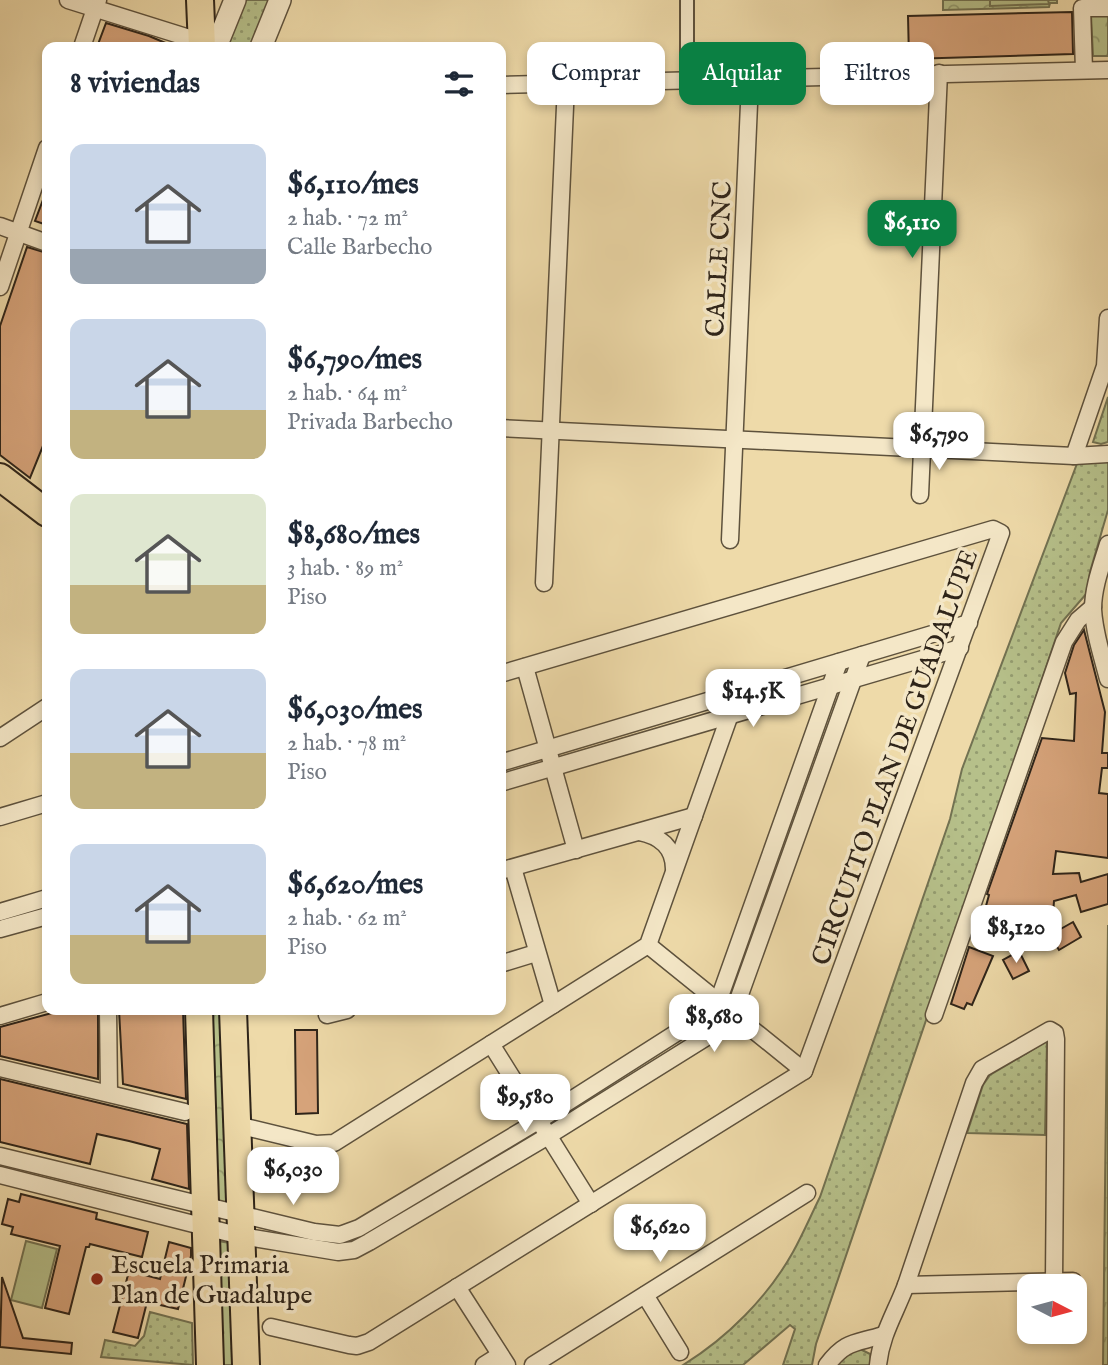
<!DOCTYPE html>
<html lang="es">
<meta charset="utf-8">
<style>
body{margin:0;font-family:"IM FELL English",serif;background:#f2f2f3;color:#1f2937;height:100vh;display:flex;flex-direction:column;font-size:26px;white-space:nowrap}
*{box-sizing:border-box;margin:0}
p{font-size:23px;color:#747a83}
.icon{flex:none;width:38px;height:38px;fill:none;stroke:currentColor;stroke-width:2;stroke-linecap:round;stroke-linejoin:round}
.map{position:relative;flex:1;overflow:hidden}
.panel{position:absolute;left:42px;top:42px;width:464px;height:973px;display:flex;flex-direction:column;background:#fff;border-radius:14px;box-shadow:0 4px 10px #0003}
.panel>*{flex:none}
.banner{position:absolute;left:527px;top:42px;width:476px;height:63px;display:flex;gap:14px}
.needle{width:46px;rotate:96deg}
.fabs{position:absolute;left:1017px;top:1274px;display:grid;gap:14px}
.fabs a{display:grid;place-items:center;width:70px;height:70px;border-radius:14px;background:#fff;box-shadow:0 4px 10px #0003;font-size:35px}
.price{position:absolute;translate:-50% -60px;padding:0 16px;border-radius:14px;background:#fff;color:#222;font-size:23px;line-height:46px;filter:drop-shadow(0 2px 4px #0008)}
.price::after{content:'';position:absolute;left:50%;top:42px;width:21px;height:16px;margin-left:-10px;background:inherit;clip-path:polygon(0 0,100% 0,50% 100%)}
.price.current{background:#0b8043;color:#fff}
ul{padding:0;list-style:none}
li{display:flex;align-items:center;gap:21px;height:175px;padding:0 28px}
li span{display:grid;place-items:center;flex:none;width:196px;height:140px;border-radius:14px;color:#555}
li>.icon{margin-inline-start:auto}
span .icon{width:84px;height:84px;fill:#fffc;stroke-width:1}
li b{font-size:30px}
h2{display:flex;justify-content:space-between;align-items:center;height:84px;padding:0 28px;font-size:30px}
.pill{padding:0 24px;border-radius:14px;background:#fff;box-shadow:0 4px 10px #0003;font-size:24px;line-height:63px}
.pill.current{background:#0b8043;color:#fff}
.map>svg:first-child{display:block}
.grass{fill:url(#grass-tufts);stroke:#727252;stroke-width:2}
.forest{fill:url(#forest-crowns);stroke:#727252;stroke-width:2}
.garden{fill:url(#garden-dots);stroke:#727252;stroke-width:2}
.pitch{fill:#b6c08a;stroke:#727252;stroke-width:2}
.building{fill:#d6a37a;stroke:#2e2419;stroke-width:2}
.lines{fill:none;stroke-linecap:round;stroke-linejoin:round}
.pedestrian-casing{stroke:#5e523d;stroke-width:16}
.minor-casing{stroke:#5e523d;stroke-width:19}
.tertiary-casing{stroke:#5e523d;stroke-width:24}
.primary-casing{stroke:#2e2419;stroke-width:30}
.pedestrian{stroke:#f4e7c7;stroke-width:12}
.minor{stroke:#f4e7c7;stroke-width:16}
.tertiary{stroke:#f4e7c7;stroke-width:21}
.primary{stroke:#eedaa9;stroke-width:26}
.poi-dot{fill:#8f2418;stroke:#f4e7c7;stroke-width:2.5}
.labels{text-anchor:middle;stroke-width:7;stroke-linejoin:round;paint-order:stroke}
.street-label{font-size:26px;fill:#2e2419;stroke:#f4e7c7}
.poi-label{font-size:26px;fill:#2e2419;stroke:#f4e7c7;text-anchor:start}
</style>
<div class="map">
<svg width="1108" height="1365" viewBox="0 0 1108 1365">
<defs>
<pattern id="grass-tufts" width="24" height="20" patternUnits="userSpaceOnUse" patternTransform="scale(1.75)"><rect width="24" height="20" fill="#b6c08a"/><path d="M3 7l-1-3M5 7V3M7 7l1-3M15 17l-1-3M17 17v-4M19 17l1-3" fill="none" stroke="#949c70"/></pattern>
<pattern id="forest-crowns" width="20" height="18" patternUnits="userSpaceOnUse" patternTransform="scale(1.75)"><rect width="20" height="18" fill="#b6c08a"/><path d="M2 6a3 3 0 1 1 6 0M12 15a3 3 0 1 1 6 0" fill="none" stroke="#949c70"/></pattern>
<pattern id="garden-dots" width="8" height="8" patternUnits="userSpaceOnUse" patternTransform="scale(1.75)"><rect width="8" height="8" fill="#b6c08a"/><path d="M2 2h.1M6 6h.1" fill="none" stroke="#949c70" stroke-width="1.8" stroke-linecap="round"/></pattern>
</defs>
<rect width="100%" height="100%" fill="#eedaa9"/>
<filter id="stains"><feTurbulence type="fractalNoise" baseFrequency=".00286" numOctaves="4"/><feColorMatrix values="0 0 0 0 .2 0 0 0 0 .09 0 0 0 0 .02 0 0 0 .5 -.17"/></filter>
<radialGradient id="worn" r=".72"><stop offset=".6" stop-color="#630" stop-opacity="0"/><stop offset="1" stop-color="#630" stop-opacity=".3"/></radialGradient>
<path class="grass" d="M1108,925V1365H1103L1108,926Z"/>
<g class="forest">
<path d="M943,0H1057V3H1050L1049,7L943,10Z"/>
<path d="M1108,14V56H1093L1091,15Z"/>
<path d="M207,1010H225L228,1203L217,1201Z"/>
<path d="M218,1241L230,1243L237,1365H219Z"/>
</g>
<g class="garden">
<path d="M240,0H275L255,47H220Z"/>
<path d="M1108,397V442L1101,444L1093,442Z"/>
<path d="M1078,461H1108V510L1090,572L1087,593L1061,623L816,1344L812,1365H783L795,1329L790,1325L743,1365H683C727,1338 768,1297 793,1252C803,1234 811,1215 820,1197L950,819L962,769Z"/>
<path d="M1047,1041L1045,1135L967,1133L983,1085L990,1075Z"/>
<path d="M150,1312L192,1323L193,1365L101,1357L105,1340L135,1346L144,1336Z"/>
<path d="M860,1349L870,1354L871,1365H837L846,1353Z"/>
</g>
<g class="pitch">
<path d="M990,0H1048L1049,4L990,6Z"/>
<path d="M26,1241L57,1249L42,1308L11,1300Z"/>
</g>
<g class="building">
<path d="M1072,12L1073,54L909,59L908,16Z"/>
<path d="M106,23L149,36L175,47H97Z"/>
<path d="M46,192H47V225L35,221Z"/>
<path d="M27,247L47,253V436L30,478L0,455V326Z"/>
<path d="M1084,630L1105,712L1102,753H1108V768H1102L1099,793L1108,794V858L1056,851L1053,874L1079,873L1081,882L1108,874V904L1081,912L1076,895L1054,901L1052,928L981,924L989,895L987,894L1042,738L1074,741L1076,693L1070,694L1065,673L1074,645Z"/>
<path d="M1073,922L1081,937L1059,950L1050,935Z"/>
<path d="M969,947L993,956L972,1005L967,1003L964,1009L951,1004Z"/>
<path d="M1019,951L1029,971L1013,979L1003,960Z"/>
<path d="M63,1010H98V1079L0,1056V1027Z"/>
<path d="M119,1010H183L186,1099L123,1084Z"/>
<path d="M295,1030H317L318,1113L296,1114Z"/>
<path d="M0,1079L187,1124L189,1189L152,1179L160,1149L129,1141L97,1134L90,1164L0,1142Z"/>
<path d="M21,1194L97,1213L96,1219L148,1232L142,1257L90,1244L89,1247H86L69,1314L45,1308L60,1246L11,1234L13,1227L2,1224L8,1199L19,1202Z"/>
<path d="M169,1242L191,1248V1256L178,1309L147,1302L138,1338L113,1332L129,1271L160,1279Z"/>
<path d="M2,1277L23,1338L72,1343L71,1354L0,1347Z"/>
</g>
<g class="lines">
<defs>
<path id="pedestrian" d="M687,0V82"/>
<g id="minor">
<path d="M68,0L202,42"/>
<path d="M82,47L98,0"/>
<path d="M1084,70L1082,8H1108"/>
<path d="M500,85L1108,70"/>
<path d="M0,226L47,243"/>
<path d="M0,287L47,148"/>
<path d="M500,428L1074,456L1108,454"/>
<path d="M1074,456L1105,366L1108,318"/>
<path d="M920,495L939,73"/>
<path d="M730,540L750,81"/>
<path d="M1108,544C1102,564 1093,587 1093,609C1094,632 1102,656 1108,679"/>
<path d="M544,583L566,84"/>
<path d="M525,667L576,850"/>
<path d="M0,738L47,707"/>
<path d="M500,763L969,623"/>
<path d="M500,783L960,648"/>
<path d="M0,817L47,803"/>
<path d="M639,832C660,836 674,847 674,869"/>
<path d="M513,868L553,1005"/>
<path d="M500,871L694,816"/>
<path d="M0,912L47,898"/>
<path d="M0,929L47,916"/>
<path d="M648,945L804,1071"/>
<path d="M500,964L536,953"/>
<path d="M108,1010L109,1093"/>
<path d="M327,1015L347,1010"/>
<path d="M934,1015L1064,642L1078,620L1093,607"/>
<path d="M0,1016L47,1002"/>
<path d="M491,1044L591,1204"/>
<path d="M0,1068L185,1112"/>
<path d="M237,1125L316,1144L334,1143L648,945L738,692"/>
<path d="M0,1156L314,1232L340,1235L359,1228L538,1121L706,1014L718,1002L839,662"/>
<path d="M0,1175L241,1236L338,1252L354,1250L369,1242L548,1136L726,1025L733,1014L862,655"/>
<path d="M906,1285L1073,1281"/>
<path d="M457,1287L507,1365"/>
<path d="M645,1295L680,1352"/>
<path d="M271,1327L349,1345L357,1346L369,1342L804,1071L1001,533L993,529L500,674"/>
<path d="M484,1365L500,1355"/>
<path d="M533,1365L807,1193"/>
<path d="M827,1365C846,1340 855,1344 883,1335"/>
<path d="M878,1365C881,1335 895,1314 906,1285L974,1083L982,1069L1050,1030L1055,1033L1056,1039L1054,1281"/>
</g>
<g id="tertiary">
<path d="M216,47L235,0"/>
<path d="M261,47L280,0"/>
</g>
<g id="primary">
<path d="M200,0L202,47"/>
<path d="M0,477L47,513"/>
<path d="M199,1010L210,1365"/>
<path d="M233,1010L246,1365"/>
</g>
</defs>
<use href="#pedestrian" class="pedestrian-casing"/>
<use href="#minor" class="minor-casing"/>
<use href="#tertiary" class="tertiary-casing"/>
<use href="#primary" class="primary-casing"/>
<use href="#pedestrian" class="pedestrian"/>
<use href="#minor" class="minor"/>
<use href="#tertiary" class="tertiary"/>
<use href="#primary" class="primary"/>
</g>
<circle class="poi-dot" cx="97" cy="1279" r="7"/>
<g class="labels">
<g class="street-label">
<text transform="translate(718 259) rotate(-87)" y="9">CALLE CNC</text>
<text transform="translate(894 757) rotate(-70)" y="9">CIRCUITO PLAN DE GUADALUPE</text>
</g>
<g class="poi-label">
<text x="111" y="1273">Escuela Primaria<tspan x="111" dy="30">Plan de Guadalupe</tspan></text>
</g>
</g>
<rect width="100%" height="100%" filter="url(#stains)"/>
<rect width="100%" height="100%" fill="url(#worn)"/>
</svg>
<div class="fabs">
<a><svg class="needle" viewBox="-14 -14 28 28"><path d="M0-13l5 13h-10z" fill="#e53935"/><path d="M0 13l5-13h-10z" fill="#747a83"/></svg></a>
</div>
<b class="price current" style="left:912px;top:260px">$6,110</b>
<b class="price" style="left:939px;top:472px">$6,790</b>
<b class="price" style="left:753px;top:729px">$14.5K</b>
<b class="price" style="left:1016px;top:965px">$8,120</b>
<b class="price" style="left:714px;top:1054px">$8,680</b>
<b class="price" style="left:525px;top:1134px">$9,580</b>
<b class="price" style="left:293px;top:1207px">$6,030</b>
<b class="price" style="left:660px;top:1264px">$6,620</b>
<div class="banner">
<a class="pill">Comprar</a>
<a class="pill current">Alquilar</a>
<a class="pill">Filtros</a>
</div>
<section class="panel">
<h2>8 viviendas<svg class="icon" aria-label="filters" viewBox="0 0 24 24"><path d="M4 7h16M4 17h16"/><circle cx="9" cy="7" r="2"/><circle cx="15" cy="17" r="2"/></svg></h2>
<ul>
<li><span style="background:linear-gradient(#c9d6e8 75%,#9aa5b1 0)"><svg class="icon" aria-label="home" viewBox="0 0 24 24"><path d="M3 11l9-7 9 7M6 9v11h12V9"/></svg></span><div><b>$6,110/mes</b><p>2 hab. · 72 m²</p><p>Calle Barbecho</p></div></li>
<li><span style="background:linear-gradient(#c9d6e8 65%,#c2b280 0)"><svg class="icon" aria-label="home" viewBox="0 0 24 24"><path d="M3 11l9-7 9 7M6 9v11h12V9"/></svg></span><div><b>$6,790/mes</b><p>2 hab. · 64 m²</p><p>Privada Barbecho</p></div></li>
<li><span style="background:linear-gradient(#dfe7d0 65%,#c2b280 0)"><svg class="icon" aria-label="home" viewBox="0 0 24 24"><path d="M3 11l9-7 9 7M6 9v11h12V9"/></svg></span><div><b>$8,680/mes</b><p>3 hab. · 89 m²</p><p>Piso</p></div></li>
<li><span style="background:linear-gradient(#c9d6e8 60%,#c2b280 0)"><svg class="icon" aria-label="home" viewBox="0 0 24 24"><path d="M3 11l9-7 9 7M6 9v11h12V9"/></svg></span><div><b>$6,030/mes</b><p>2 hab. · 78 m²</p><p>Piso</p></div></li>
<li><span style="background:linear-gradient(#c9d6e8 65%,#c2b280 0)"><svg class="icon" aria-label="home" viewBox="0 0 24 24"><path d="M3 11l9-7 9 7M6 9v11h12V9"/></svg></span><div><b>$6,620/mes</b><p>2 hab. · 62 m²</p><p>Piso</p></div></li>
</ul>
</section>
</div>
